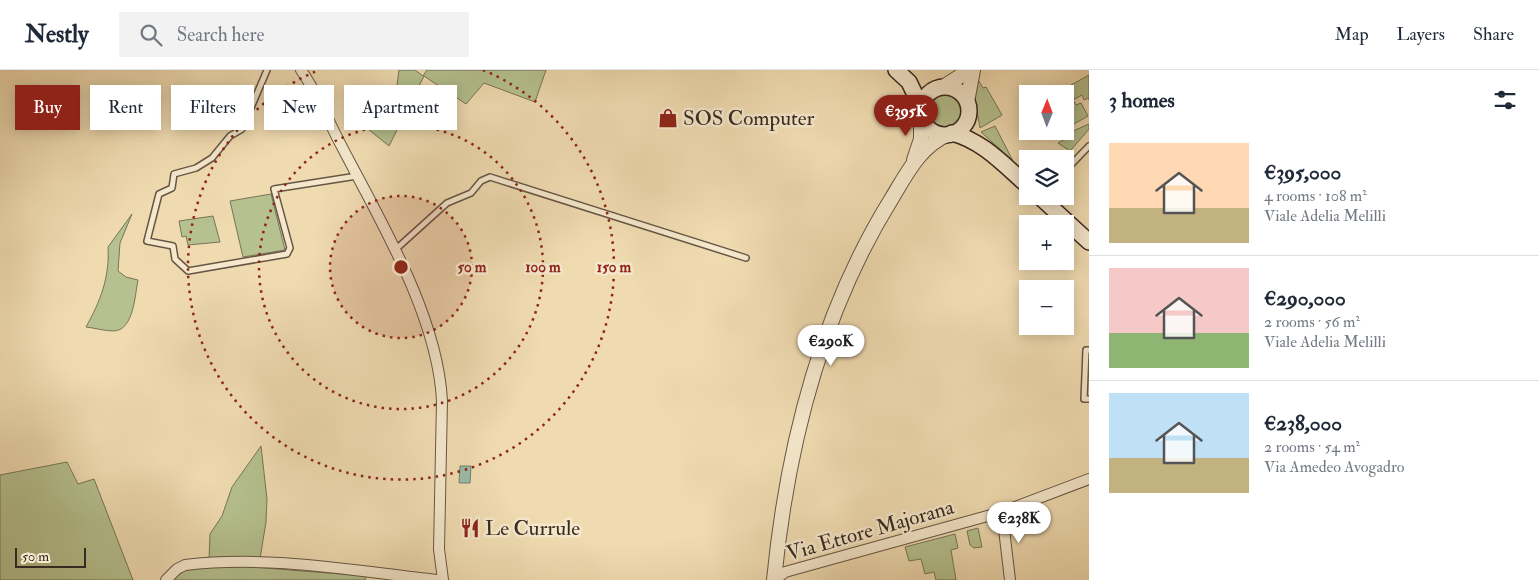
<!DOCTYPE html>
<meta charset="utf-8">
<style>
body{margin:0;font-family:"IM FELL Double Pica",serif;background:#f2f2f3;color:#1f2937;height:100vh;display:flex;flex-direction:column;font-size:19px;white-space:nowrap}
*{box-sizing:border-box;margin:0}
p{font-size:16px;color:#747a83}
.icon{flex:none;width:28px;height:28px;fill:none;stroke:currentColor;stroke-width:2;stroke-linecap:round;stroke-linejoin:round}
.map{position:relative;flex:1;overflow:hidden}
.drawer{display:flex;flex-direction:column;background:#fff;width:450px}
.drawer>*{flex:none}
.guide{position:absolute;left:15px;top:15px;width:475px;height:45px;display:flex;gap:10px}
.needle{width:32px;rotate:1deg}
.controls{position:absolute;left:1019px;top:15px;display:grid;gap:10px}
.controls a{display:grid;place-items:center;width:55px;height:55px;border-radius:0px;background:#fff;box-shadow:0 2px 12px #0003;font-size:25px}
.scale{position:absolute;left:15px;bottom:12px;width:71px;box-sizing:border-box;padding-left:5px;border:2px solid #382921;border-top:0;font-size:14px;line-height:18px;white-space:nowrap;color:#382921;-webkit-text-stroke:4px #f5e8cc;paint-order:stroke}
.price{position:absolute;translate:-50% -42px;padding:0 11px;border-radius:18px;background:#fff;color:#222;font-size:16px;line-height:32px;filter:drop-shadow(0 1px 2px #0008)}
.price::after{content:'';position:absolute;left:50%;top:30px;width:15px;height:11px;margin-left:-8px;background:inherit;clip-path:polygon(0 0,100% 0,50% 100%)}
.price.current{background:#8f2418;color:#fff}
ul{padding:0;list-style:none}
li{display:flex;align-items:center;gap:15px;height:125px;padding:0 20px}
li+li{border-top:1px solid #e0e1e3}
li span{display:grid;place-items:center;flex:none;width:140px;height:100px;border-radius:0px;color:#555}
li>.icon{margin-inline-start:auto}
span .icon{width:60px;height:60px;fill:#fffc;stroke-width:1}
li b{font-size:21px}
h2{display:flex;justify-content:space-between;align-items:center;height:60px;padding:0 20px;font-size:21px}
.chip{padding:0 18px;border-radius:0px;background:#fff;box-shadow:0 2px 12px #0003;font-size:18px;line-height:45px}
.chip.current{background:#8f2418;color:#fff}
header{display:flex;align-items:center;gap:30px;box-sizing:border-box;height:70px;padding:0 25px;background:#fff;border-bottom:1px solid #e0e1e3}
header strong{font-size:24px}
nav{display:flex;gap:28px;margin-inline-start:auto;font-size:18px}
.search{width:350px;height:45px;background:#f2f2f3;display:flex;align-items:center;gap:12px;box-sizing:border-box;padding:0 18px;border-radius:0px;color:#747a83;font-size:19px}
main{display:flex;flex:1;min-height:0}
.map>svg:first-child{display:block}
.green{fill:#b5c18f;stroke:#767558}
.water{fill:#9abba9;stroke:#738173}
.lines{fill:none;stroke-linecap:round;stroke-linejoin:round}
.service-casing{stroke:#665645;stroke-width:8}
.minor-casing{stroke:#665645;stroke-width:12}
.tertiary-casing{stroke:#665645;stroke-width:16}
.secondary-casing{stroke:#382921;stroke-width:18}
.service{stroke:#f5e8cc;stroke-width:5}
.minor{stroke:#f5e8cc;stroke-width:10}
.tertiary{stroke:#f5e8cc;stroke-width:14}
.secondary{stroke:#f5e8cc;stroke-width:15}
.ring{fill:none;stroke:#8f2418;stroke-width:2.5;stroke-dasharray:2.5 5}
.labels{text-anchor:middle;stroke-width:5;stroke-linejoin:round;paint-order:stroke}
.poi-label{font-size:21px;fill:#382921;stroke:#f5e8cc;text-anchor:start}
.street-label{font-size:21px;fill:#382921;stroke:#f5e8cc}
.centre{fill:#8f2418;stroke:#f5e8cc;stroke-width:2.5}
.ring-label{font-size:15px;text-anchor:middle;font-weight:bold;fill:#8f2418;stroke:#f5e8cc;stroke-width:5;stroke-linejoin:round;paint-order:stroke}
</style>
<header>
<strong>Nestly</strong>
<div class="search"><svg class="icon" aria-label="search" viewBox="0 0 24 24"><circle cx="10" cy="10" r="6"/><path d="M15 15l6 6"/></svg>Search here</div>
<nav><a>Map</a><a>Layers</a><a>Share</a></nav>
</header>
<main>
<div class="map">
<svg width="1089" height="510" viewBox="0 0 1089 510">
<rect width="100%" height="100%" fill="#f0dbb1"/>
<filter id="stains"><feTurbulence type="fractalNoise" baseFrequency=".004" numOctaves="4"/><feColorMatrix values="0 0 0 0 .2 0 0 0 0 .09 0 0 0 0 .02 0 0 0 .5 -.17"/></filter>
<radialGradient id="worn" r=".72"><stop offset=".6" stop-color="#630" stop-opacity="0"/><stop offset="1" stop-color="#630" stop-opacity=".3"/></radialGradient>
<g class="green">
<path d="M399,0H415L423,6L427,0H546L535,32L484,13L466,34L424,6L389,76L363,55L373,52L396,23Z"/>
<path d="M1089,5V30L1088,28L1084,30L1082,25L1073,30L1076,35L1081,33L1088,46L1074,54L1071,49L1065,52V24H1048L1060,17L1062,20Z"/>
<path d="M977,8L983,18L986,17L1002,45L980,58L974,25Z"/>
<circle cx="945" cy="41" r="16"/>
<path d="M1089,54V59L1070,81L1058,73L1072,65L1071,62Z"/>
<path d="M995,56L1013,91L981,62Z"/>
<path d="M271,124L285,180L243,187L230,131Z"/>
<path d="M132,144L120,173L118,201L126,207L138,210C135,224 134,260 114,261C105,261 95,258 86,257C100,232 110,207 108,177Z"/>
<path d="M213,146L220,172L188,175L186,166L182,167L179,151Z"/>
<path d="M261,376L267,429L266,452L260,489L209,490L210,464L222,446L232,417Z"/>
<path d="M67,392L78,414L94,409L133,510H0V405Z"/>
<path d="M978,458L982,477L974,478L970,475L967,461Z"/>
<path d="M955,464L958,478L951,480L956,510H936L934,502L925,504L921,489L909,491L905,477Z"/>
<path d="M240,496L366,506L365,510H171L189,498Z"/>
</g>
<path class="water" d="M460,396H471L470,413H459Z"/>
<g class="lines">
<defs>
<g id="service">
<path d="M267,0L242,59L230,66L212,88L196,98L174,104L172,118L159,124L147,171L173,176L175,189L188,201L287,184L290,178L274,119L357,106"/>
<path d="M1065,101L1089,76"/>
<path d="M395,180L447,133L471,123L481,111L490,107L746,188"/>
<path d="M1089,280H1086L1084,329H1089"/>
</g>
<g id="minor">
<path d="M301,0C318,24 328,51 342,77C381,152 438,247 442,331L439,479L443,510"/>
<path d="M1002,442L1010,510"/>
<path d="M166,510L177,499L185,495C269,485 354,501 437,510"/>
<path d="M775,510L785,502L1002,442L1089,409"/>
</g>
<g id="tertiary">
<path d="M943,17L959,7L966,0"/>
<path d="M967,32L973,0"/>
<path d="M914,90L921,69V45"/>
<path d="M774,510C787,377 821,242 892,128C907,103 921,75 949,64"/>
</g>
<g id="secondary">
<path d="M896,0L909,12L921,37"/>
<circle cx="945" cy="41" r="24"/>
<path d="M952,63C983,71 1004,95 1028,116"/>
<path d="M1039,126L1089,172"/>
</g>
</defs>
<use href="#service" class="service-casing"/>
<use href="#minor" class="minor-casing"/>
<use href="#tertiary" class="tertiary-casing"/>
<use href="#secondary" class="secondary-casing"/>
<use href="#service" class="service"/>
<use href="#minor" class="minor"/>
<use href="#tertiary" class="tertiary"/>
<use href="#secondary" class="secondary"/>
</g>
<circle cx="401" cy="197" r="71" fill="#8f2418" fill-opacity=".12"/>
<g class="ring">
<circle cx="401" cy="197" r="71"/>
<circle cx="401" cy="197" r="142"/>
<path d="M483 0A213 213 0 1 1 319 0"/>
</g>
<defs>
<symbol id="shop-bare" viewBox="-9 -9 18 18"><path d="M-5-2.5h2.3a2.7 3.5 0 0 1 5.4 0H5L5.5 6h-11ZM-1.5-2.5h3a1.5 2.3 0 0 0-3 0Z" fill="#8f2418" stroke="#f5e8cc" stroke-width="2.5" paint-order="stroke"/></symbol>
<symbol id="restaurant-bare" viewBox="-9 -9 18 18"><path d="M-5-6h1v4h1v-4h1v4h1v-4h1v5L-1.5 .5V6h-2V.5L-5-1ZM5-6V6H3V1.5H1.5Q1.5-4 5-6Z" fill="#8f2418" stroke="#f5e8cc" stroke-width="2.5" paint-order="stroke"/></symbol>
</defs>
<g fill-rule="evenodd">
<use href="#shop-bare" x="654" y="34" width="28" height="28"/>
<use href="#restaurant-bare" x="456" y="444" width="28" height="28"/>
</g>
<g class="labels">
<g class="poi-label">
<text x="683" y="55">SOS Computer</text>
<text x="485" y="465">Le Currule</text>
</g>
<g class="street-label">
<text transform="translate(870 460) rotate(-16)" y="7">Via Ettore Majorana</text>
</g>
</g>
<circle cx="401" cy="197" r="8" class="centre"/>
<g class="ring-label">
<text x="472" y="202">50 m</text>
<text x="543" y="202">100 m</text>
<text x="614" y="202">150 m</text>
</g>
<rect width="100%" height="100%" filter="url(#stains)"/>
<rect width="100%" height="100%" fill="url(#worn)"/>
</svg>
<div class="controls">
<a><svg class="needle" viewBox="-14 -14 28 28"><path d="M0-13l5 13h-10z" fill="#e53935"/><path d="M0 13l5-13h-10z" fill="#747a83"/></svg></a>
<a><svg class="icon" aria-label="layers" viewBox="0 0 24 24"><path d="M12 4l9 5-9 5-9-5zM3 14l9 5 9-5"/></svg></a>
<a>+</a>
<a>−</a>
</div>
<div class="scale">50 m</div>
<b class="price current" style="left:906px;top:67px">€395K</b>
<b class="price" style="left:831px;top:297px">€290K</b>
<b class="price" style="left:1019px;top:474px">€238K</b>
<div class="guide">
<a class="chip current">Buy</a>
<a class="chip">Rent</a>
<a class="chip">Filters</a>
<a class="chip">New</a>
<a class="chip">Apartment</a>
</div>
</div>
<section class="drawer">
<h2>3 homes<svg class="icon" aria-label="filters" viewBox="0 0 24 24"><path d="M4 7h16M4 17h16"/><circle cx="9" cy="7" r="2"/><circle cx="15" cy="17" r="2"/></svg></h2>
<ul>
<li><span style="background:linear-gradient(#ffd9b3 65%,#c2b280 0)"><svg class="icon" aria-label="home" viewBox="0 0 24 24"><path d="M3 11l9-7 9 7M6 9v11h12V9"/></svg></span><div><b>€395,000</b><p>4 rooms · 108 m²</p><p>Viale Adelia Melilli</p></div></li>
<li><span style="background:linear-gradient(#f6c9c9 65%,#8fb573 0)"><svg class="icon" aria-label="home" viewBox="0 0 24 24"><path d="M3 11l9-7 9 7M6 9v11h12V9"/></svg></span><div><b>€290,000</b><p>2 rooms · 56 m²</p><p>Viale Adelia Melilli</p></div></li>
<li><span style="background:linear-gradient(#bfe0f5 65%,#c2b280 0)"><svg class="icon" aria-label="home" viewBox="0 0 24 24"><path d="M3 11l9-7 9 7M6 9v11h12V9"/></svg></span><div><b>€238,000</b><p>2 rooms · 54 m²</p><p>Via Amedeo Avogadro</p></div></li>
</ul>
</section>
</main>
